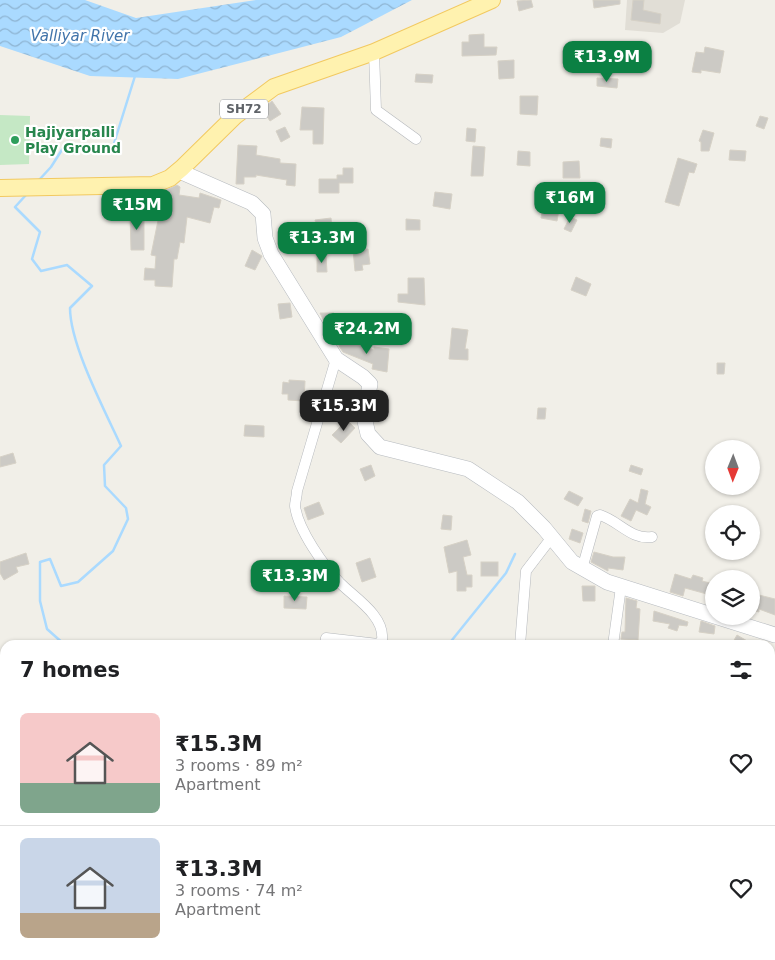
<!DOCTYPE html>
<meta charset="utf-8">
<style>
body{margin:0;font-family:"DejaVu Sans",sans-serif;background:#f6f6f6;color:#202124;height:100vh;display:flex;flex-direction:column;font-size:19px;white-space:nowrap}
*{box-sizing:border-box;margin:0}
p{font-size:16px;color:#757577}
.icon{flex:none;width:28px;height:28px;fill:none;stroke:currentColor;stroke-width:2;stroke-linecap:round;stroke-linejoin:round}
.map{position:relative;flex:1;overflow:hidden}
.drawer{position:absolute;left:0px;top:640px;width:775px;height:320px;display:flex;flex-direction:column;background:#fff;border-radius:15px 15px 0 0;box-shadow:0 1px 4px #0004}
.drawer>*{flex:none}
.needle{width:32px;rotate:181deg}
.fabs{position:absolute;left:705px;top:440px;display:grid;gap:10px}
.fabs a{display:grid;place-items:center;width:55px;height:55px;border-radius:50%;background:#fff;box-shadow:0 1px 4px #0004;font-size:25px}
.price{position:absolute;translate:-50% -42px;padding:0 11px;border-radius:10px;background:#0b8043;color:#fff;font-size:16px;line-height:32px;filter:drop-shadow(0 1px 2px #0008)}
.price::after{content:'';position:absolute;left:50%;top:30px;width:15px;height:11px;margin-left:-8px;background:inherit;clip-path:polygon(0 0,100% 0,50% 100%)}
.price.active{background:#222;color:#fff}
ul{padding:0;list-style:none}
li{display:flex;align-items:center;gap:15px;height:125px;padding:0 20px}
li+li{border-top:1px solid #e0e0e0}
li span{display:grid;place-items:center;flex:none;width:140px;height:100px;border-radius:8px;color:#555}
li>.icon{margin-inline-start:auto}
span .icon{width:60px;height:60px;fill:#fffc;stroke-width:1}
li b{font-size:21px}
h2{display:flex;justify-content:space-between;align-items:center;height:60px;padding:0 20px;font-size:21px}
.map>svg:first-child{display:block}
.education{fill:#e1ded6}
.green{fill:#c5e8c5}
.water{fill:url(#water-waves)}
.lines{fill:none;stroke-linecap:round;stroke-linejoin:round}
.stream{stroke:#aadaff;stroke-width:2.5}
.building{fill:#cccac5;stroke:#d6d1c6}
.street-casing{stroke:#b5b8bc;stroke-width:11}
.secondary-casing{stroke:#b6babf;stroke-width:16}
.primary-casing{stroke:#f2c960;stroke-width:18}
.street{stroke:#fff;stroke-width:10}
.secondary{stroke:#fff;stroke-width:15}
.primary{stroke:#fff2af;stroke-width:16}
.leisure-dot{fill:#2e9e5b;stroke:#fff;stroke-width:2}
.labels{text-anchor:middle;stroke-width:4.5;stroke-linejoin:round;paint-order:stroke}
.shield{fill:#fff;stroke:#8f9295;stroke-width:1}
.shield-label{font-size:12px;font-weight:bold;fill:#5f6368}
.leisure-label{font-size:14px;font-weight:bold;fill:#27864d;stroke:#fff;text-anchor:start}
.water-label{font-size:15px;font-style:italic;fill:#4174aa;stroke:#fff}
</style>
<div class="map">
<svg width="775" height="960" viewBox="0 0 775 960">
<defs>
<pattern id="water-waves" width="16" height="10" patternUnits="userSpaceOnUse" patternTransform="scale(1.25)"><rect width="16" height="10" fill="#aadaff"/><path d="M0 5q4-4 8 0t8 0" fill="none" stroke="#8eb4d2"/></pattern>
</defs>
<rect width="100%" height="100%" fill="#f1efe8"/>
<path class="education" d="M627,0H685L680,23L663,33L625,30Z"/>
<path class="green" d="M0,115L30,116L29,164L0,165Z"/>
<path class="water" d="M0,0H85L136,18L256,0H412L341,37L178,79L90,76L0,46Z"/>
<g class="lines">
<g class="stream">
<path d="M39,180L51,167L65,145L111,153L135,76"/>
<path d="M26,195L15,207L40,232L32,259L41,271L67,265L92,286L70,308C70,345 105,411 121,446L104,465L105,486L126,508L128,519L113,551L78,582L61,586L50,559L40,562V601L47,629L65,645"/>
<path d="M448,645L506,573L515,554"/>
<path d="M31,960L34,955"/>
</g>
</g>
<g class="building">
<path d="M531,0L533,7L519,11L517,1Z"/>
<path d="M593,0H620V4L594,8Z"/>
<path d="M633,0H644L643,10L661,14L660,24L631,20Z"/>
<path d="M484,34V47H497L496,55L462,56V42H469V35Z"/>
<path d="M705,47L724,51L720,73L701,70V73L692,72L696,52L704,53Z"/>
<path d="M514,60V78L499,79L498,61Z"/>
<path d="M416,74L433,75L432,83L415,82Z"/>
<path d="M597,78L618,79L617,88L597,86Z"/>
<path d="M520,96H538L537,115L520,114Z"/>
<path d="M272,101L281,114L270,121L262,109Z"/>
<path d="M302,107L324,108L323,144H313V130H300Z"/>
<path d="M760,116L768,118L764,129L756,126Z"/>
<path d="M285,127L290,137L281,142L276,131Z"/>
<path d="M467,128L476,129L475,142L466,141Z"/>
<path d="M703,130L714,133L709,151H701V142L699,141Z"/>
<path d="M601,138L612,139L611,148L600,146Z"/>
<path d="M238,145L257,146L256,155L280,159V163L296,164L295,186L286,185L287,180L256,175V177H244V184H236Z"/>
<path d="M473,146L485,147L483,176H471Z"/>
<path d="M730,150L746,151L745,161L729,160Z"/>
<path d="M518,151L530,152V166L517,165Z"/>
<path d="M678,158L697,164L694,173L689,172L679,206L665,202Z"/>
<path d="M579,161L580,178H563V162Z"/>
<path d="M343,168H353V183H339V193H319V179H337V175H343Z"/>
<path d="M177,185L180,187L179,195L199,198L200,193L221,200L219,208L214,207L210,223L187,217L184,243L180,242L177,259H174L172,287L155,286V280H144L145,268L155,269L156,256L151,255L164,191Z"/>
<path d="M435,192L452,194L450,209L433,206Z"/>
<path d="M544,201L560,204L557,221L541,218Z"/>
<path d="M130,212H144V250H131Z"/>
<path d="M570,217L577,220L571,232L564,229Z"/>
<path d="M331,218L332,228L318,231L315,220Z"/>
<path d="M406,219L420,220V230H406Z"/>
<path d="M292,238H306L305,253L291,252Z"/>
<path d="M368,249L370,264L362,265L363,270L355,271L353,250Z"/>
<path d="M252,250L262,256L255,270L245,266Z"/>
<path d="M317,256H326L327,272H317Z"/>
<path d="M576,277L591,284L586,296L571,290Z"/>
<path d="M408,278H424L425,305L398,302V294H408Z"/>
<path d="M290,303L292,317L280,319L278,304Z"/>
<path d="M320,313H334V323H325Z"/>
<path d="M452,328L468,330L465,349H468V360L449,359Z"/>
<path d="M342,339L374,350V347L389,349L387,372L372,369L373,364L343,352L339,346Z"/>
<path d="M717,363H725L724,374H717Z"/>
<path d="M289,380L305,381L304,401L288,400V394H282L283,382L289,383Z"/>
<path d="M538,408H546L545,419H537Z"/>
<path d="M347,420L355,428L341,443L332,435Z"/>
<path d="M245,425L264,426V437L244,436Z"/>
<path d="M13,453L16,463L0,467V457Z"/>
<path d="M371,465L375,476L365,481L360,469Z"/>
<path d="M631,465L643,469L641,475L629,471Z"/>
<path d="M641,489L648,491L645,504L651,507L647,515L636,510L631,521L621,516L630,499L638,503Z"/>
<path d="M569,491L583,498L578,506L564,499Z"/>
<path d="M319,502L324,514L308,520L304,508Z"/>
<path d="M585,509L591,511L588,523L582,521Z"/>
<path d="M443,515L452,516L451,530L441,529Z"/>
<path d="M572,529L583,533L580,543L569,539Z"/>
<path d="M467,540L471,555L463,557L467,575H472V587H466V591H457V571L449,573L444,547Z"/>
<path d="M594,552L613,557H625L623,570L608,568V571L591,562Z"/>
<path d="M26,553L29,564L16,567L18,572L4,580L0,573V562Z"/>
<path d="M370,558L376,577L362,582L356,563Z"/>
<rect x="481" y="562" width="17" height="14"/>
<path d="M675,574L691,579L693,575L703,578L702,581L714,584V596L685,588L683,596L670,592Z"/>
<path d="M582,586H595V601H583Z"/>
<path d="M751,593L775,599V615L759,609V612L751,610Z"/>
<path d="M284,596L307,597L306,609L284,608Z"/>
<path d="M626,598L637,601L636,608L640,609L638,640L621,639L622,632H625Z"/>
<path d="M654,611L688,622L687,626L679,625L677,631L668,628L670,624L653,621Z"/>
<path d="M701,621L715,626L714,634L699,632Z"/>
<path d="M737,635L754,645H738L733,642Z"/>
</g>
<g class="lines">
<defs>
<g id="street">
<path d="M374,52L376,110L416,139"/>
<path d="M582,569L597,516L600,515C619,521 631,540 652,537"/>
<path d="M325,645L326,638L378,644L382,640C385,616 355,598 340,583C324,566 298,530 295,506C295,502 297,496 297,491L336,359"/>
<path d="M520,645L526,571L552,537"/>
<path d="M613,645L621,587"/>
<path d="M0,756V814"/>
<path d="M0,860H5"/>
<path d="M770,887H775"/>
<path d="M276,955L277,960"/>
<path d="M508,955L523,960L524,955"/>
</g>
<path id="secondary" d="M179,171L252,203L263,214L265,238L271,254L336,359L363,377L370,384L364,417L368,434L380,447L468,469L518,502L544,528L572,562L607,582L775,635"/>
<path id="primary" d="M0,188L153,185L170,178L182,168L235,116L274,87L374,52L492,0"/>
</defs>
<use href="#street" class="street-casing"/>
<use href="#secondary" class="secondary-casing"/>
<use href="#primary" class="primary-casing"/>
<use href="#street" class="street"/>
<use href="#secondary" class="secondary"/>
<use href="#primary" class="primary"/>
</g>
<circle class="leisure-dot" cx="15" cy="140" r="5"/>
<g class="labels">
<rect class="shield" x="220" y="99.5" width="48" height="19" rx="4"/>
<g class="shield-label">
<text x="244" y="113">SH72</text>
</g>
<g class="leisure-label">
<text x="25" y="137">Hajiyarpalli<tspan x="25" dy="16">Play Ground</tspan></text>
</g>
<g class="water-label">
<text x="80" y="41">Valliyar River</text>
</g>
</g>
</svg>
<div class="fabs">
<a><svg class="needle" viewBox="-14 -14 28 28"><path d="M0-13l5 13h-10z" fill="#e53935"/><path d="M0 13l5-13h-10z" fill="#757577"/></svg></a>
<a><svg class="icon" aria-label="locate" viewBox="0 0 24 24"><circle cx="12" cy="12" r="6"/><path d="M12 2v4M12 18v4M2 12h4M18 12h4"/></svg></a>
<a><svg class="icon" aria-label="layers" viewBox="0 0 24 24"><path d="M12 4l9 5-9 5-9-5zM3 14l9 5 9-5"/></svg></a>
</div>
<b class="price" style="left:607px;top:83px">₹13.9M</b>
<b class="price" style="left:570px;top:224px">₹16M</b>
<b class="price" style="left:137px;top:231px">₹15M</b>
<b class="price" style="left:322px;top:264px">₹13.3M</b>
<b class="price" style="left:367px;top:355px">₹24.2M</b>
<b class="price active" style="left:344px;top:432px">₹15.3M</b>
<b class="price" style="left:295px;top:602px">₹13.3M</b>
<section class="drawer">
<h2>7 homes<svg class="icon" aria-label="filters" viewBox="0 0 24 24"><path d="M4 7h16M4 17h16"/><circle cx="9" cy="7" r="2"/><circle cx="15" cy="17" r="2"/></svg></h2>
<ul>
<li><span style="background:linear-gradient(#f6c9c9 70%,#7fa58c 0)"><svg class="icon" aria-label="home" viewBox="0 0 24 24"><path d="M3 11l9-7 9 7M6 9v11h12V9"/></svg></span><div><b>₹15.3M</b><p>3 rooms · 89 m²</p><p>Apartment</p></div><svg class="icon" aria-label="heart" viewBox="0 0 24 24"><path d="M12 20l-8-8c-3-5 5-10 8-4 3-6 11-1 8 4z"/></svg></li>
<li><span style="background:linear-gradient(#c9d6e8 75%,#b9a48a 0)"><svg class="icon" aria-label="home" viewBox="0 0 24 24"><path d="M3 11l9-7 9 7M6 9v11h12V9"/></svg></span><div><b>₹13.3M</b><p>3 rooms · 74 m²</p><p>Apartment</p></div><svg class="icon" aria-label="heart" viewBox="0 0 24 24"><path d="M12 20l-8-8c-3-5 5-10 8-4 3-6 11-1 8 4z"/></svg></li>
</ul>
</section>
</div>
